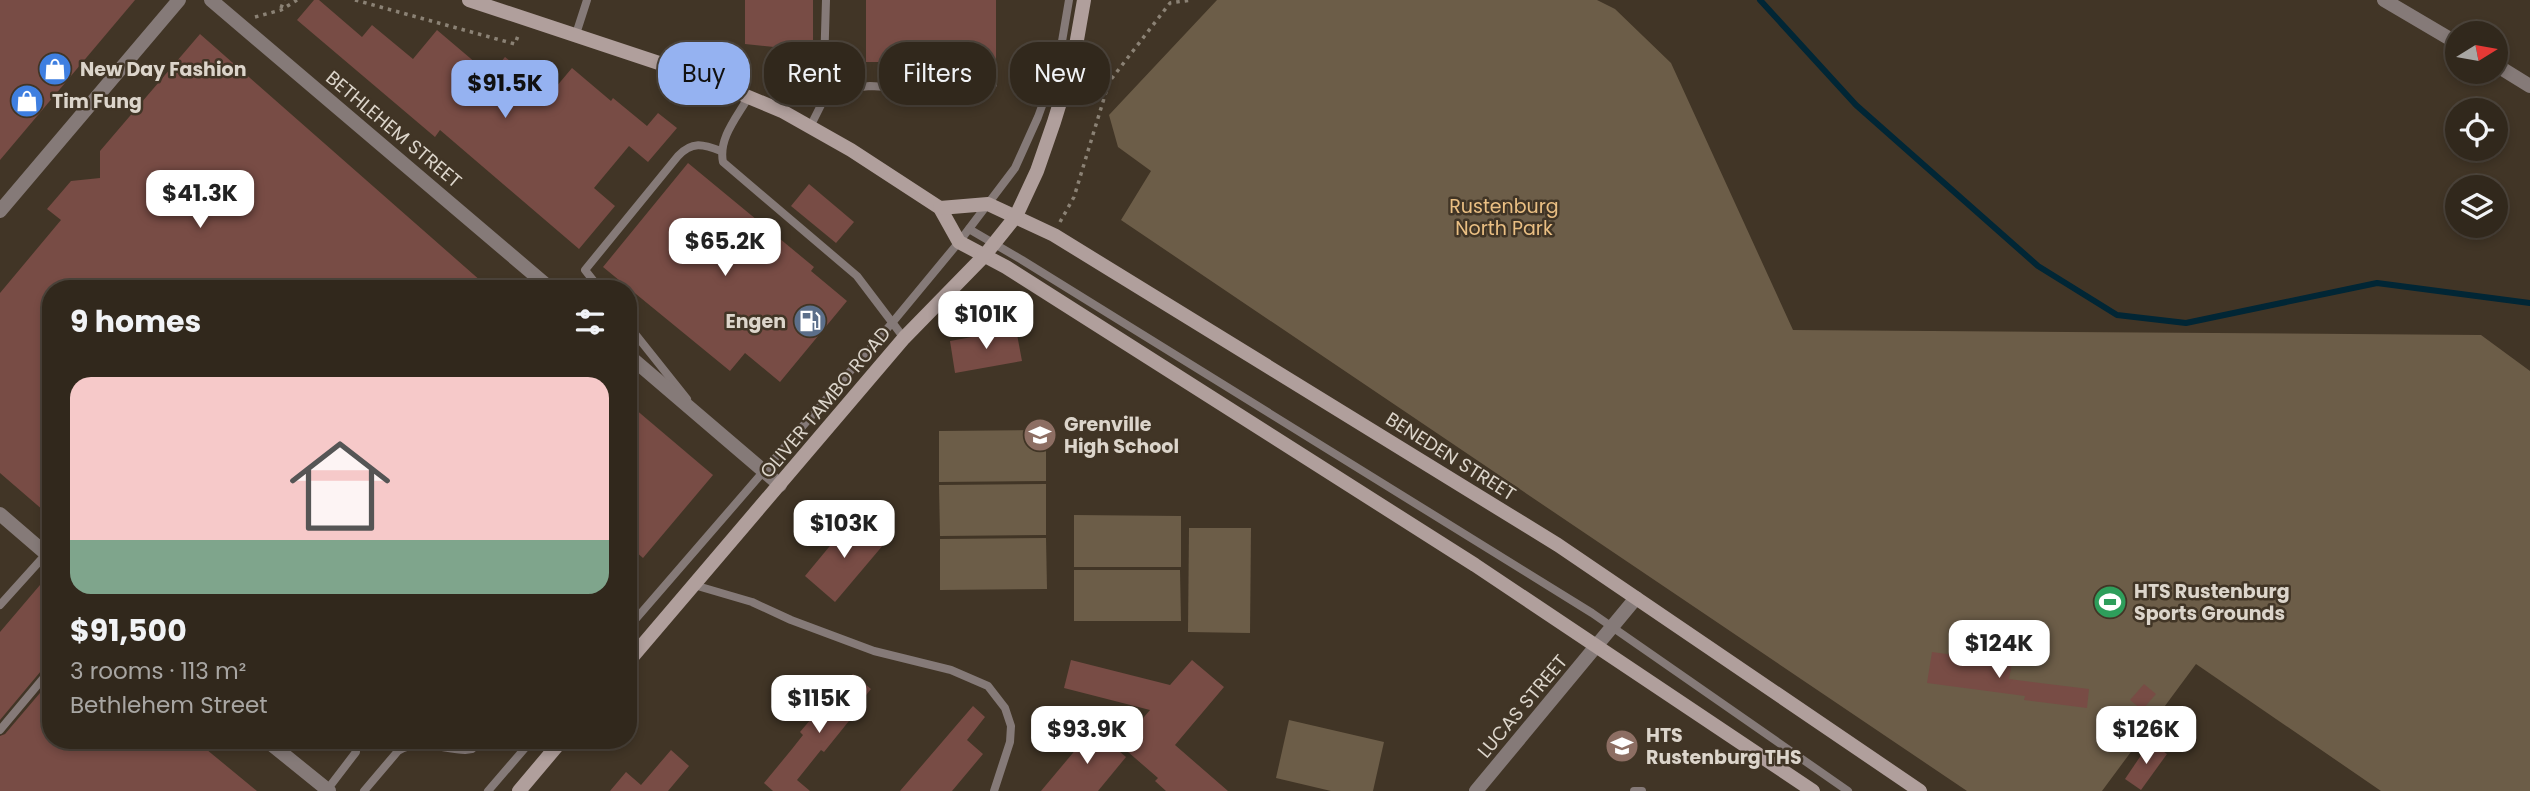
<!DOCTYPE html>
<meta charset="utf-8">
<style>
body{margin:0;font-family:Poppins,sans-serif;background:#3d3429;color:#f1f3f6;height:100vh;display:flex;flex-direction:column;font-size:26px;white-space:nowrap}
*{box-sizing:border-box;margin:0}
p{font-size:23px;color:#a8a6a3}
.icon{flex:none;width:38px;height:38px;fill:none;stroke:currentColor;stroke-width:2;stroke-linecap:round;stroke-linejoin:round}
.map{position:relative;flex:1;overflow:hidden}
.details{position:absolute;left:42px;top:280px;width:595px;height:469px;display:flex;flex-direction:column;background:#31281c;border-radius:28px;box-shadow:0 4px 10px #0003,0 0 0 2px #4c443b}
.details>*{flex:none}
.top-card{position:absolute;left:658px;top:42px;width:665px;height:63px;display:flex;gap:14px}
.needle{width:46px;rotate:79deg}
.controls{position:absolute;left:2445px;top:21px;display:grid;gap:14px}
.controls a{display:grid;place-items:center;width:63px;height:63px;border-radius:50%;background:#31281c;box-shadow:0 4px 10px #0003,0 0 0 2px #4c443b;font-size:35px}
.price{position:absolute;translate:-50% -60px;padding:0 16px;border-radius:14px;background:#fff;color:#222;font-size:23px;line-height:46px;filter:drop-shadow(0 2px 4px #0008)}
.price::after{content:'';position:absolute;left:50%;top:42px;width:21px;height:16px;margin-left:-10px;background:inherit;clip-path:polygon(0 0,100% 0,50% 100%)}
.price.on{background:#95b2f1;color:#111}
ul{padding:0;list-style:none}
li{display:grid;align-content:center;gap:14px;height:371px;padding:0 28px}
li+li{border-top:2px solid #4c443b}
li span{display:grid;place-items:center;height:217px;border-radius:21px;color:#555}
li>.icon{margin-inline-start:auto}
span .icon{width:126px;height:126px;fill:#fffc;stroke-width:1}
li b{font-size:30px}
h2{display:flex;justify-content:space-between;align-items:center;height:84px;padding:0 28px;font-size:30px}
.chip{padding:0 24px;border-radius:28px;background:#31281c;box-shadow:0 4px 10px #0003,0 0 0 2px #4c443b;font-size:24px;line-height:63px}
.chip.on{background:#95b2f1;color:#111}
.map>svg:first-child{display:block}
.green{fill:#6c5d48}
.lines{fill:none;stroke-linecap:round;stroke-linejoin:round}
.stream{stroke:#012635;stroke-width:6}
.building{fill:#784c45}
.path{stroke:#8b8275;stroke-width:3.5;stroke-dasharray:3.5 5;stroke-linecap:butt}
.lane{stroke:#857a78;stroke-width:8}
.street{stroke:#857a78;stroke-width:14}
.secondary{stroke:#b09f9c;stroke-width:14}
.labels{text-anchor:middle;stroke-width:5;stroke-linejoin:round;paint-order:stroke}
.poi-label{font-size:19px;font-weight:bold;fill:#dcd5cb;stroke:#413526;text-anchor:start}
.street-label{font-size:19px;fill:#dcd5cb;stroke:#413526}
.park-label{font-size:19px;fill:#eabf83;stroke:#413526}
</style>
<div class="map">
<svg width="2530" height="791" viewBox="0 0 2530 791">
<rect width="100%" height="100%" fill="#413526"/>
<g class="green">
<path d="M1217,0H1597L1615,9L1671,63L1793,330L2481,335L2530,371V791H2381L2196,664L2102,791H1967L1121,220L1151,171L1118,147L1109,115Z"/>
<path d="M1046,430V481L939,482V431Z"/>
<path d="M1046,484V535L940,536L939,485Z"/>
<path d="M1074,515L1181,516V567H1074Z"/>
<path d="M1189,528H1251L1250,633L1188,632Z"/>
<path d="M1046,538L1047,589L940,590V539Z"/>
<path d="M1074,570H1180L1181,621H1074Z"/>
<path d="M1289,720L1384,742L1373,791H1331L1276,778Z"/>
</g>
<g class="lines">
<path class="stream" d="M1760,0L1856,105L2038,266L2117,315L2186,323L2377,283L2530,303"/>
</g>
<g class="building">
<path d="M0,0H135L0,160Z"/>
<path d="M314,0H319L362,37L372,25L413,59L437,30L490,75L505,57L550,94L572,68L611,101L613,98L647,126L658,113L677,128L648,162L629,146L594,188L615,206L579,249L440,130L435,137L297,20Z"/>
<path d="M745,0H813V51L745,44Z"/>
<rect x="866" y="0" width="130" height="62"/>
<path d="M200,34L490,289H51V517L0,473V293L61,220L47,209L71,181L100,178V151Z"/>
<path d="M688,163L814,267L811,271L847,301L780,382L745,353L730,371L603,267Z"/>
<path d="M809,184L854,222L836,243L791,206Z"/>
<path d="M1016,329L1022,361L955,373L950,341Z"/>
<path d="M628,403L713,475L643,558L628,545Z"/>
<path d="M853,518L884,544L835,602L805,576Z"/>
<path d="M40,585L51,594V663L46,665L0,720V632Z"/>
<path d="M1932,652L2012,663L2009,679L2089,689L2087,708L2024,700L2025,696L1927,683Z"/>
<path d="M1071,660L1170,685L1192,660L1224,687L1175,745L1228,791H1166L1155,781L1158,778L1120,745L1150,710L1064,688Z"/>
<path d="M853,674L871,689L859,704L861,706L824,752L821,750L797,780L810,791H773L764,783L792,749L803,735L800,732L822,706L837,686L841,689Z"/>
<path d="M51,680V740H195L257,791H0V736L5,734Z"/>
<path d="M2144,684L2156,694L2142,710L2130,700Z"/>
<path d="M973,706L985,717L967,740L983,754L952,791H900Z"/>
<path d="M1093,729L1126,757L1098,791H1041Z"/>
<path d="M2150,742L2167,754L2141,790L2125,779Z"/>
<path d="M671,750L689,766L668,791H610L626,772L641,785Z"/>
</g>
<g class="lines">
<g class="path">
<path d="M355,0L515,44L519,33"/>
<path d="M281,8L284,0"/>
<path d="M255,17L281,10L297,0"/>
<path d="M1060,222L1074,197L1109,82L1170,3L1191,0"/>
</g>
<g class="lane">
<path d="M576,34L587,0"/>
<path d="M823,91L870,86L958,91L993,84"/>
<path d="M749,96C738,116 718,138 723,162L857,276L904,338"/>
<path d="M810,127L823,101L826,0"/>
<path d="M969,229L1022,260L1592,613L1848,791"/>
<path d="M600,289L585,270L678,156C692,141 703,144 721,151"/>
<path d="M628,325L687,399"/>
<path d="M694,585L752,602L791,620L874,651L951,670L988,686L1005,708L1011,726L1010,742L994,791"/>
<path d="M0,605L46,554"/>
<path d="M628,628L892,323L959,242L1015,168L1038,117L1059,59L1069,0"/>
<path d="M0,730L51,669"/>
<path d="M327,790L356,752V740"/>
<path d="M364,791L398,751C417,738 443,749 465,750L472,749L482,740"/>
<path d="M488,791L532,740"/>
<path d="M1634,791H1642"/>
</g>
<g class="street">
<path d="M211,0L551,289"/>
<path d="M2384,0L2457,43"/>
<path d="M2496,65L2530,86"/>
<path d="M0,211L179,0"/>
<path d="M628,355L780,485"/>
<path d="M0,514L51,558"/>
<path d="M266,740L329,791"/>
<path d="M1476,791L1636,598"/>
</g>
<g class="secondary">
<path d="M469,0L698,76L782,111L851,150L940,208L959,242L1006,267L1475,565L1813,791"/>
<path d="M940,208L988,204L1054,235L1558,545L1920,791"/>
<path d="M628,662L904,338L984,256L1016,216L1037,171L1054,122L1074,57L1084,0"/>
<path d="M519,791L562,740"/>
</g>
</g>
<defs>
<symbol id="shop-disc" viewBox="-11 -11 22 22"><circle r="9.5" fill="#3f7fe0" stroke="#413526"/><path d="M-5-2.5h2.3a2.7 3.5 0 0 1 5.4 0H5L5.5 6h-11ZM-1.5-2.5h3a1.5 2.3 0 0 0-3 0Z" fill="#fff"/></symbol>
<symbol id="fuel-disc" viewBox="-11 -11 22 22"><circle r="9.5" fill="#5c6f8a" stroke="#413526"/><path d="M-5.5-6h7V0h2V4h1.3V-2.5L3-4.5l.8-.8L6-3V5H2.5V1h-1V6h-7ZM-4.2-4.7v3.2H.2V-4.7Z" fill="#fff"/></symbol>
<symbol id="school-disc" viewBox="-11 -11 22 22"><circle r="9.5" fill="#8d6e63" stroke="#413526"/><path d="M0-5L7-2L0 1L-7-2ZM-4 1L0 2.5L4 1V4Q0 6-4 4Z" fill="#fff"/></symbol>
<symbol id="stadium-disc" viewBox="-11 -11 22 22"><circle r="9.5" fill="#2e9e5b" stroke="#413526"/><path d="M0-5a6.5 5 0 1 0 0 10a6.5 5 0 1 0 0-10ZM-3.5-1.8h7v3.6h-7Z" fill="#fff"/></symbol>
<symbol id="university-disc" viewBox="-11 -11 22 22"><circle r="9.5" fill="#8d6e63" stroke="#413526"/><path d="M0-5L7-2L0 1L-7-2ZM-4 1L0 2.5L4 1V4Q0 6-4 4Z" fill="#fff"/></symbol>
</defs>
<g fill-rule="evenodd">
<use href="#shop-disc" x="36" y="50" width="38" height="38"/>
<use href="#shop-disc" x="8" y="82" width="38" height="38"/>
<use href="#fuel-disc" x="791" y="302" width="38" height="38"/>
<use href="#school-disc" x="1021" y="416" width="38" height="38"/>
<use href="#stadium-disc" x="2091" y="583" width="38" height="38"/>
<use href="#university-disc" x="1603" y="727" width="38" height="38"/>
</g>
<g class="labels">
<g class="poi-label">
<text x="80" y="76">New Day Fashion</text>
<text x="52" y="108">Tim Fung</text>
<text x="786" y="328" text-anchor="end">Engen</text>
<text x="1064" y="431">Grenville<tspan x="1064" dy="22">High School</tspan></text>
<text x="2134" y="598">HTS Rustenburg<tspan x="2134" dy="22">Sports Grounds</tspan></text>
<text x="1646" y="742">HTS<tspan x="1646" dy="22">Rustenburg THS</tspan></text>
</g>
<g class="street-label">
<text transform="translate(394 129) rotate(40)" y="7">BETHLEHEM STREET</text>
<text transform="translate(825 402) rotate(-50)" y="7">OLIVER TAMBO ROAD</text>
<text transform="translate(1451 456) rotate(32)" y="7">BENEDEN STREET</text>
<text transform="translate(1522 706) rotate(-50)" y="7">LUCAS STREET</text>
</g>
<g class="park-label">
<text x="1504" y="213">Rustenburg<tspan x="1504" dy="22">North Park</tspan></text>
</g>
</g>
</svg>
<div class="controls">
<a><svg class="needle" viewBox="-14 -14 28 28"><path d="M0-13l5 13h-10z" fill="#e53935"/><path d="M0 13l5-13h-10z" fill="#a8a6a3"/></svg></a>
<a><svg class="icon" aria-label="locate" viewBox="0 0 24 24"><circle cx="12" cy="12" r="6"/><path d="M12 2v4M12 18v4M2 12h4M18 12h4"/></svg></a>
<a><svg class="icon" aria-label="layers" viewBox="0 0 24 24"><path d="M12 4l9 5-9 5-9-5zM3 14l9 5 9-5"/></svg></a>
</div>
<b class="price on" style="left:505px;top:120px">$91.5K</b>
<b class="price" style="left:200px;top:230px">$41.3K</b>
<b class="price" style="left:725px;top:278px">$65.2K</b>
<b class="price" style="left:986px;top:351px">$101K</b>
<b class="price" style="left:844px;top:560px">$103K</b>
<b class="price" style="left:1999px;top:680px">$124K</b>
<b class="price" style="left:819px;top:735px">$115K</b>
<b class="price" style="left:1087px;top:766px">$93.9K</b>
<b class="price" style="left:2146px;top:766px">$126K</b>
<div class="top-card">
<a class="chip on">Buy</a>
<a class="chip">Rent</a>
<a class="chip">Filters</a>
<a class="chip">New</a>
</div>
<section class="details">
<h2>9 homes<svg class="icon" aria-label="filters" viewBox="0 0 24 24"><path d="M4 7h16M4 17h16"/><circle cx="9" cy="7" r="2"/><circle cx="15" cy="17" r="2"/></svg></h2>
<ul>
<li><span style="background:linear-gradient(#f6c9c9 75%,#7fa58c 0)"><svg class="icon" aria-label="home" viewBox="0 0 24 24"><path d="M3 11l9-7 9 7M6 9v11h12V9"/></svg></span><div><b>$91,500</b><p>3 rooms · 113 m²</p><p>Bethlehem Street</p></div></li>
</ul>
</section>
</div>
